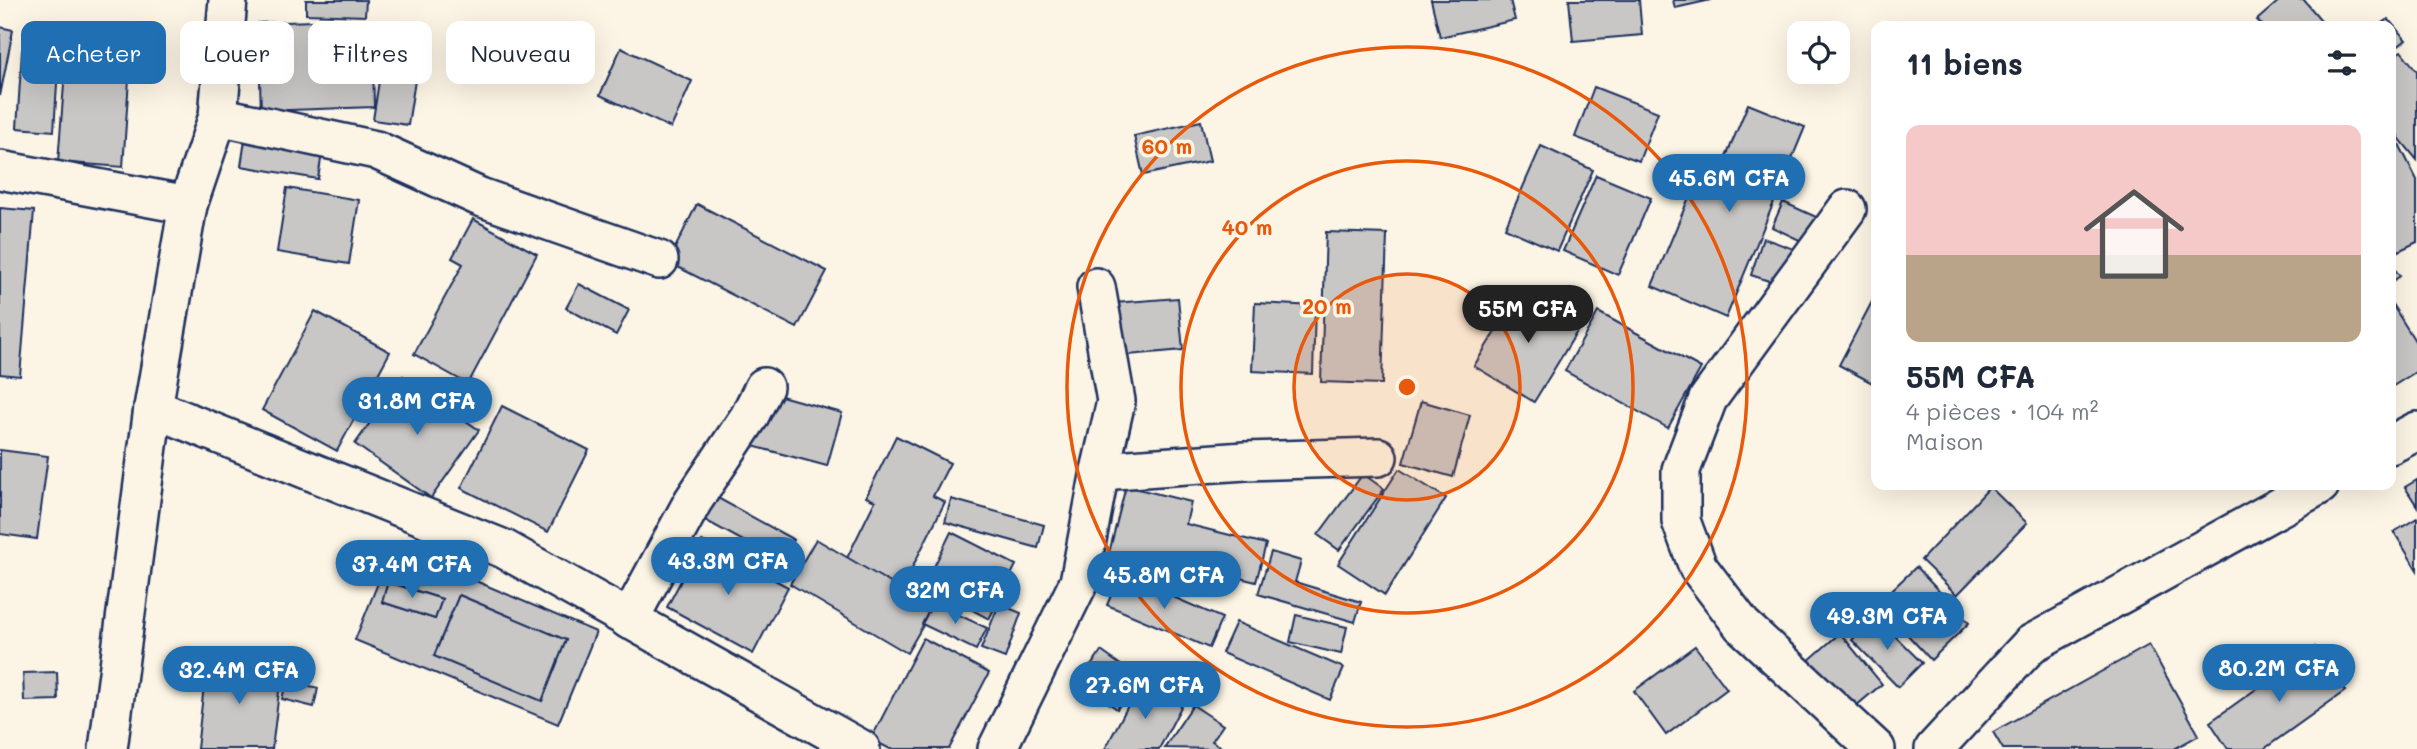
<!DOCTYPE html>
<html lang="fr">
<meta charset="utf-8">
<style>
body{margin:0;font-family:Mali,sans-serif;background:#f6f6f7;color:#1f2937;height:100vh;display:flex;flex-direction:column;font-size:26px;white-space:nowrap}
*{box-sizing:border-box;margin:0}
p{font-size:23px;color:#747a83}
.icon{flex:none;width:38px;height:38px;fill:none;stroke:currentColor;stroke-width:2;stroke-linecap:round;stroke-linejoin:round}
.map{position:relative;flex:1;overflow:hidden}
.details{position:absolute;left:1871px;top:21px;width:525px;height:469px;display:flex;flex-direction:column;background:#fff;border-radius:14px;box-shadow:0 7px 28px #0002}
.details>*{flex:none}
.top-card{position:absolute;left:21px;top:21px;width:665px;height:63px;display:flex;gap:14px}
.controls{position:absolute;left:1787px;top:21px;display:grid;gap:14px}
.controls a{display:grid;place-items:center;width:63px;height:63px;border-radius:14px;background:#fff;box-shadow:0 7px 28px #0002;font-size:35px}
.price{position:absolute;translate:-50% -60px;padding:0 16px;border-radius:24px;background:#1f6fb2;color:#fff;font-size:23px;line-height:46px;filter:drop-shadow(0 2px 4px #0008)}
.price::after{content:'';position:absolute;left:50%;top:42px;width:21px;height:16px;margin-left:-10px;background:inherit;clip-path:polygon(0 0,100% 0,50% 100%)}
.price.current{background:#222;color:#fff}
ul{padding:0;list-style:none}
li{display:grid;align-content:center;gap:14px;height:371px;padding:0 35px}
li span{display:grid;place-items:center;height:217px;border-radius:14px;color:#555}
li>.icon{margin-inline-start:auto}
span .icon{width:126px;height:126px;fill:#fffc;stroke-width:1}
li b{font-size:30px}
h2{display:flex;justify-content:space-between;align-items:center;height:84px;padding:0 35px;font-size:30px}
.chip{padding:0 24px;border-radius:14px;background:#fff;box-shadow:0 7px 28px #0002;font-size:24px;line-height:63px}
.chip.current{background:#1f6fb2;color:#fff}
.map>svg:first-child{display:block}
.building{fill:#c8c7c6;stroke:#1b2f5e;stroke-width:2;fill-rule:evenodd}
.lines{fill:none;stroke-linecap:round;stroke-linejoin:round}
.minor-casing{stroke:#1b2f5e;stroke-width:42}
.minor{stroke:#fcf5e5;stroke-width:37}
.ring{fill:none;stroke:#e8590c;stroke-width:3.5}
.centre{fill:#e8590c;stroke:#fcf5e5;stroke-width:3.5}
.ring-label{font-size:21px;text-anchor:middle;font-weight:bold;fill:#e8590c;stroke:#fcf5e5;stroke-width:7;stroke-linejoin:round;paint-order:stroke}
</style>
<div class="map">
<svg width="2417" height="749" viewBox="0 0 2417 749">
<rect width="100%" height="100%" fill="#fcf5e5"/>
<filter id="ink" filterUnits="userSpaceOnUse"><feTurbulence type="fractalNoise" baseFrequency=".0143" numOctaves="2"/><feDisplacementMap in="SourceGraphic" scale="14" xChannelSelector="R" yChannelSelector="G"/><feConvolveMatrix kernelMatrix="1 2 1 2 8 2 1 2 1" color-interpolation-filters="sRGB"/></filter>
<g filter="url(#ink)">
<g class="building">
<path d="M306,0H366L365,16L306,14Z"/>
<path d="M1431,0H1510L1515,20L1440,37Z"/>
<path d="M1569,0H1639L1642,35L1573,41Z"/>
<path d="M1673,0H1711L1675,8Z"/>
<path d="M2280,0H2304L2326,26H2263L2257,20Z"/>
<path d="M2388,19L2406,40L2390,53V26H2379Z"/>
<path d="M341,20L342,60L373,59L374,107L261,111L258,23Z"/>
<path d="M0,27L13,30L0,96Z"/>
<path d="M621,48L692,81L671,128L600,95Z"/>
<path d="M22,50L59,53L54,131L17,128Z"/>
<path d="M2401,51L2417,71V160L2390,127V59Z"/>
<path d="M66,59L130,64L123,167L58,162Z"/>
<path d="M381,68L416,74L408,125L373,120Z"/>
<path d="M1594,87L1658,112L1639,161L1575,137Z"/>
<path d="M1748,104L1805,127L1726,318L1652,286L1702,166L1719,174Z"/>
<path d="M1201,121L1210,161L1143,175L1134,136Z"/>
<path d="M247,127L324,140L318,179L241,166Z"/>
<path d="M2393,132L2417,180V242L2390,255V133Z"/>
<path d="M1541,146L1593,170L1557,251L1505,228Z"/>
<path d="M1596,175L1651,198L1618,275L1563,251Z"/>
<path d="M287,188L359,200L349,264L277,252Z"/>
<path d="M1783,202L1825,221L1814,247L1772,227Z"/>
<path d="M697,204L827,271L797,328L668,262Z"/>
<path d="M0,208L34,211L20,376L0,374Z"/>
<path d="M473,219L537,254L468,384L414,354L463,264L452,258Z"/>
<path d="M1326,232L1387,234L1382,384L1321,382Z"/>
<path d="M1763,238L1802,252L1790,288L1751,275Z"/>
<path d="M2390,263L2400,276L2390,283Z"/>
<path d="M579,284L629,310L616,335L566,308Z"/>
<path d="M1522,288L1581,325L1534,402L1474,366Z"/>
<path d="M1876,294V385L1839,365Z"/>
<path d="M1178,298L1183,350L1106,357L1101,304Z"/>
<path d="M2390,301L2417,344V371L2390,388Z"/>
<path d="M1255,303L1315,306L1313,374L1252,371Z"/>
<path d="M315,311L390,352L337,451L262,410Z"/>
<path d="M1598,312L1701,368L1668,428L1565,371Z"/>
<path d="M403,376L479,430L431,498L355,444Z"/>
<path d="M749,387L842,413L827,466L734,441Z"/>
<path d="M1421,401L1470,415L1453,477L1403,463Z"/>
<path d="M502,406L589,450L548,532L461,488Z"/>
<path d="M896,436L950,463L933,496L945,502L901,590L845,562L875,501L866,497Z"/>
<path d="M0,450L48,456L37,539L0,534Z"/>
<path d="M1399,469L1446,498L1385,595L1338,564Z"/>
<path d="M1363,474L1384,489L1339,550L1318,535Z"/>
<path d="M2417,480V506L2405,487Z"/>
<path d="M687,481L794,540L782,562L701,518Z"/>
<path d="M1126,486L1191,502L1186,524L1266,544L1256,582L1168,560L1165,571L1108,557Z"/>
<path d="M1990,487L2027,523L1957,595L1921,560Z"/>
<path d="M951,499L1044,525L1038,548L945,522Z"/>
<path d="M2417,518V570L2394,532Z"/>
<path d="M951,532L1016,565L989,619L925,585Z"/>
<path d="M816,539L933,608L907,653L790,584Z"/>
<path d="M702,541L788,587L753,654L667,607Z"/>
<path d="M393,546L596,632L558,724L355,640ZM388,582L442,599L435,619L382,602ZM459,595L566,640L542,701L434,656Z"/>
<path d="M1271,552L1301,561L1295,582L1361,602L1355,622L1258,594Z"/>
<path d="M1916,567L1969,623L1931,660L1878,603Z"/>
<path d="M1120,574L1222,618L1209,648L1107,605Z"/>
<path d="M388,582L442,599L435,619L382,602Z"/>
<path d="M459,595L566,640L542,701L434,656Z"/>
<path d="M933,603L987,628L976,650L922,624Z"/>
<path d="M999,604L1021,613L1005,658L981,649Z"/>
<path d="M1296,615L1347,627L1341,654L1290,642Z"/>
<path d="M1875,616L1922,663L1898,687L1852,640Z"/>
<path d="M1236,622L1344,668L1330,700L1222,653Z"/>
<path d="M1840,633L1882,684L1850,711L1808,661Z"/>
<path d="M923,638L989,673L949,749H890L871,739Z"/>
<path d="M2149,645L2199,735L2174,749H2003L1993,732Z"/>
<path d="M1695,646L1727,689L1666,735L1634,691Z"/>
<path d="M2315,647L2345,691L2264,749H2228L2210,722Z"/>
<path d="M1101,651L1139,678L1117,709L1080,682Z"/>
<path d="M207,658L282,667L272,749H197Z"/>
<path d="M57,672L58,700L24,701L23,673Z"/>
<path d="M287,680L318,688L314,707L282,699Z"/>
<path d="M1140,683L1182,705L1159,749H1105Z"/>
<path d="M1193,705L1223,725L1212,741L1224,749L1164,748Z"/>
</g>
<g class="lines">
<defs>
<g id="minor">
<path d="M218,116L376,150L480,197L659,260"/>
<path d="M0,170L188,205"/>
<path d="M1847,209L1708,399L1681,470V521L1698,567L1742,625L1876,749"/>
<path d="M153,408L504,549L861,749"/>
<path d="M2390,445L2417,431"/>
<path d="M1100,471L1245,461L1378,457"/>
<path d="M629,620L693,501L749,417L764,387"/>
<path d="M108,749L153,408L188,205L218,116L228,0"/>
<path d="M997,749L1079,582L1100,471L1116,401L1096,287"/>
<path d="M1934,749L2031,644L2320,485"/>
</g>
</defs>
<use href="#minor" class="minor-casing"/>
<use href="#minor" class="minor"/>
</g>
</g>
<circle cx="1407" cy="387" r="113" fill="#e8590c" fill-opacity=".12"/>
<g class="ring">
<circle cx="1407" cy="387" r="113"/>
<circle cx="1407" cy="387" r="226"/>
<circle cx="1407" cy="387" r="340"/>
</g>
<circle cx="1407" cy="387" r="10" class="centre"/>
<g class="ring-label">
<text x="1167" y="154">60 m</text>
<text x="1247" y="235">40 m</text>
<text x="1327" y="314">20 m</text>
</g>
</svg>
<div class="controls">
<a><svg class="icon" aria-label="locate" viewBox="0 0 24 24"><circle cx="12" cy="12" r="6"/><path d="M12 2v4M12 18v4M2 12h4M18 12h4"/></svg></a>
</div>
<b class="price" style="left:1729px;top:214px">45.6M CFA</b>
<b class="price current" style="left:1528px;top:345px">55M CFA</b>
<b class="price" style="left:417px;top:437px">31.8M CFA</b>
<b class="price" style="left:728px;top:597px">43.3M CFA</b>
<b class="price" style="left:412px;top:600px">37.4M CFA</b>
<b class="price" style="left:1164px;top:611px">45.8M CFA</b>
<b class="price" style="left:955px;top:626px">32M CFA</b>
<b class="price" style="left:1887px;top:652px">49.3M CFA</b>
<b class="price" style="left:2279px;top:704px">80.2M CFA</b>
<b class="price" style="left:239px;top:706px">32.4M CFA</b>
<b class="price" style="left:1145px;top:721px">27.6M CFA</b>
<div class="top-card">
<a class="chip current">Acheter</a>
<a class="chip">Louer</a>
<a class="chip">Filtres</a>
<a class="chip">Nouveau</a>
</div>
<section class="details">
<h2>11 biens<svg class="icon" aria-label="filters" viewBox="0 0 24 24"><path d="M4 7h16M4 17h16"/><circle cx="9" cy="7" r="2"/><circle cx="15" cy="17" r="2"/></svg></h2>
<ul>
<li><span style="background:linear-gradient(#f6c9c9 60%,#b9a48a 0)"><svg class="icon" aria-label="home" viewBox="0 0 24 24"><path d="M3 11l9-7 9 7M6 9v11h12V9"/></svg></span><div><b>55M CFA</b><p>4 pièces · 104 m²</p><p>Maison</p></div></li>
</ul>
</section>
</div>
